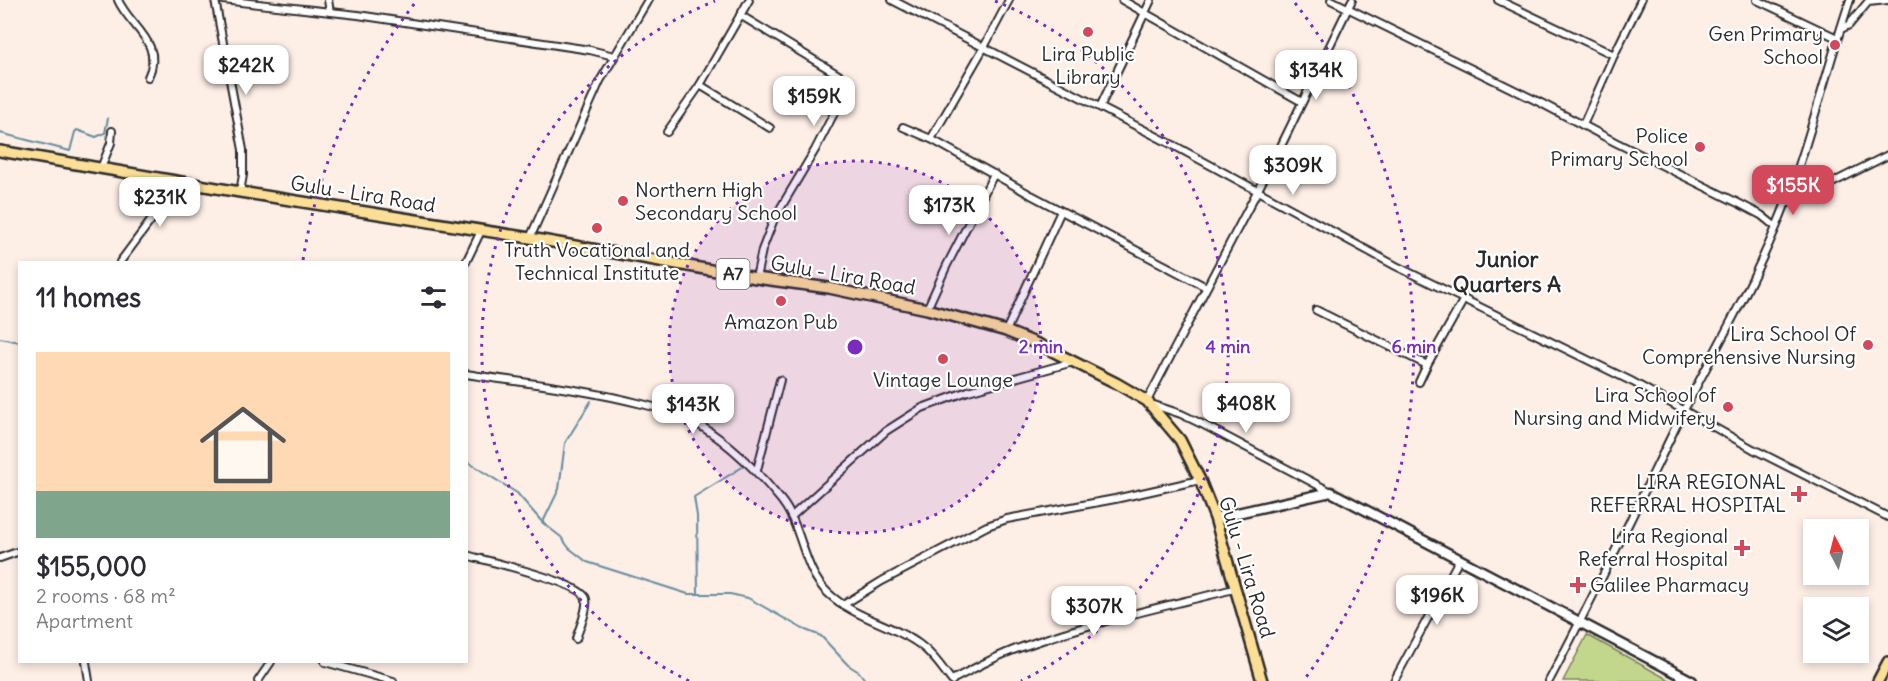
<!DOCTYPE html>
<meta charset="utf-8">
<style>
body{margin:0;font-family:Delius,sans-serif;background:#f7f7f7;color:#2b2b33;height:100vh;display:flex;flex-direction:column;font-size:22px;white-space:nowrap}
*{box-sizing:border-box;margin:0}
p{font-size:20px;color:#7c7c81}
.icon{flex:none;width:33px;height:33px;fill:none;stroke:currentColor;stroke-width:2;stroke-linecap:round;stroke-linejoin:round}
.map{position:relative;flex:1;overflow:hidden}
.drawer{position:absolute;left:18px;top:261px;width:450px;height:402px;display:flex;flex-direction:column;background:#fff;border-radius:0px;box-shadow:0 3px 9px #0003}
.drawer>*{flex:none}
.needle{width:39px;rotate:353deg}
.fabs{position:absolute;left:1803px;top:519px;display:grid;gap:12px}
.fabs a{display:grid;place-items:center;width:66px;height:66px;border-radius:0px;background:#fff;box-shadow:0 3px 9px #0003;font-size:30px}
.price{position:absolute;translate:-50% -51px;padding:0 14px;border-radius:12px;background:#fff;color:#222;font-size:20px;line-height:39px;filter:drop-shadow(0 2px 3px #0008)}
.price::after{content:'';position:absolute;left:50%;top:36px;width:18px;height:14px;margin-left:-9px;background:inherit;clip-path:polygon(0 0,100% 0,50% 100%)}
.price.current{background:#d1495b;color:#fff}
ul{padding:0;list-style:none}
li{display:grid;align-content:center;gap:12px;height:318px;padding:0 18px}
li+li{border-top:2px solid #e1e1e2}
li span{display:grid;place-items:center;height:186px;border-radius:0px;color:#555}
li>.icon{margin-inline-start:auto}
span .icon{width:108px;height:108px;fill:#fffc;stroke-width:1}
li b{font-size:26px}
h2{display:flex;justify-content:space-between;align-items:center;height:72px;padding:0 18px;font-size:26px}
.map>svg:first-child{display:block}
.pitch{fill:#c3d78c;stroke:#77815c;stroke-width:1.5}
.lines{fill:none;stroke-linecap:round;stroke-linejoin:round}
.stream{stroke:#658d9f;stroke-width:2}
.minor-casing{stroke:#2b2b2b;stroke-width:10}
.secondary-casing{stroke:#2b2b2b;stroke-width:13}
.primary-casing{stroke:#2b2b2b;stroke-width:14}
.minor{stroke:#fff;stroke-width:6}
.secondary{stroke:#fff;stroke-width:8}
.primary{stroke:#fcde96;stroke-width:9}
.ring{fill:none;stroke:#7b2cbf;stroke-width:3;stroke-dasharray:3 6}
.poi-dot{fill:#d1495b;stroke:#fff;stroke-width:2}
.labels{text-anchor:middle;stroke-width:4.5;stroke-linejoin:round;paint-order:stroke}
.shield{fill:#fff;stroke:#6b6b6b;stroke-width:1.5}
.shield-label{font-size:18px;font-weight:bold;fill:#2b2b2b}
.poi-label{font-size:20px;fill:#2b2b2b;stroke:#fff;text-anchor:end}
.street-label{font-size:20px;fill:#2b2b2b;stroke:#fff}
.quarter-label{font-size:22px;font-weight:bold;fill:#2b2b2b;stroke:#fff}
.centre{fill:#7b2cbf;stroke:#fff;stroke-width:3}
.ring-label{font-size:18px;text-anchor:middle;font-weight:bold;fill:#7b2cbf;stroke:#fff;stroke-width:4.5;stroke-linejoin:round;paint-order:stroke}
</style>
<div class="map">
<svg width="1888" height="681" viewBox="0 0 1888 681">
<rect width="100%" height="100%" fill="#fdeee6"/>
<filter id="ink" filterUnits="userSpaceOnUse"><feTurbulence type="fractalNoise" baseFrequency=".0167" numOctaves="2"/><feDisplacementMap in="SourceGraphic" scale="12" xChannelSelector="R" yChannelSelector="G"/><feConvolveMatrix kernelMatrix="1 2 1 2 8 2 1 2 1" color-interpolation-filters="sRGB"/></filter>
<g filter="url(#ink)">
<path class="pitch" d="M1587,635L1671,681H1563Z"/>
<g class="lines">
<g class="stream">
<path d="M0,133L70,151L75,132L77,130L96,137L105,133L108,118"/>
<path d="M0,338L20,342"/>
<path d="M466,461L517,493L543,523L561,537L569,548L587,562L688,594H730L748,598L803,629L821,636L848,665L859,672L866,681"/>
<path d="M543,522L559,489L565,443L591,401"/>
<path d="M698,594L697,516L694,497L744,466"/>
</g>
<defs>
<g id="minor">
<path d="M118,0C129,26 165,43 148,77"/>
<path d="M215,0L243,150V175L240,192"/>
<path d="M223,0L358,15L590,50L614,56"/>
<path d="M328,0L330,12"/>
<path d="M892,0L1175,146L1396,266L1633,382L1753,449L1888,517"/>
<path d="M1122,0L1302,102"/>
<path d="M1331,0L1541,103L1615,142L1740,204L1761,215L1776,227"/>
<path d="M1498,0L1614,55L1641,0"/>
<path d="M1757,0L1837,38"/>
<path d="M740,15L842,77L847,88L815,150L774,219L762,250L756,278"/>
<path d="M1841,29L1849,25L1868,2L1888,0"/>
<path d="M700,85L770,128"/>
<path d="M1100,107L1151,0"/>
<path d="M1583,125L1614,55"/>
<path d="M903,127L931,139L1031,195L1206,287"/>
<path d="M667,132L700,85L749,0"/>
<path d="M931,139L983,49L1009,0"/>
<path d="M101,168L111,143L112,131"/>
<path d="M1785,204L1798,200L1888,155"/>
<path d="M530,238L600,81L648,0"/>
<path d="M120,262L167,199L174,181"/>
<path d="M466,262L481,231"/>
<path d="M927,309L947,265L994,174"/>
<path d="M1316,310L1427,365L1419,382"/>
<path d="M1006,331L1061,211"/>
<path d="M1427,365L1464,299"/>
<path d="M466,374C525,383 584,389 642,404C658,408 675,412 689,419C726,439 755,468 781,500C803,527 802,569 828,593C856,619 890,623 919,644C933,654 942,668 952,681"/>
<path d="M1147,401L1281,146L1352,0"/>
<path d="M1151,404L1181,414L1204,425L1331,492"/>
<path d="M757,470L780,380"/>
<path d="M792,516L886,431L922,408L968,391L1073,362"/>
<path d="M466,555C484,560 584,583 586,599C588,611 579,628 576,639"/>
<path d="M0,558L20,551"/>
<path d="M843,605L882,581L987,526L1007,519L1115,499L1200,480"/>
<path d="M86,662L89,681"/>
<path d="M325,662L393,681"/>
<path d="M952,680C975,668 997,655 1022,647C1091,622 1163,607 1234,589"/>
<path d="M258,681L271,662"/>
<path d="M1394,681L1459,560"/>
<path d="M1549,681C1596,593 1639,502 1683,412C1715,350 1750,290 1777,225C1807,153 1825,74 1850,0"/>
</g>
<path id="secondary" d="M1215,518L1331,492L1692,681"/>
<g id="primary">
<path d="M0,151L240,192L530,238L756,278L829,288L927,309L1006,331L1040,345L1116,383L1147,401L1180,440L1200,480L1215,518L1262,681"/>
<path d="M1878,681L1888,662"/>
</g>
</defs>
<use href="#minor" class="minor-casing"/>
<use href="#secondary" class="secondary-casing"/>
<use href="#primary" class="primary-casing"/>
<use href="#minor" class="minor"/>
<use href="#secondary" class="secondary"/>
<use href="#primary" class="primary"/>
</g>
</g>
<circle cx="855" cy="347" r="186" fill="#7b2cbf" fill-opacity=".12"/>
<g class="ring">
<circle cx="855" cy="347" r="186"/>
<path d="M689 681A373 373 0 0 1 715 1M995 1A373 373 0 0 1 1021 681"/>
<path d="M303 260A559 559 0 0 1 415 3M1295 3A559 559 0 0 1 1304 680"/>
</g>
<g class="poi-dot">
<circle cx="1088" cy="32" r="6"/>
<circle cx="1835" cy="45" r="6"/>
<circle cx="1700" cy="147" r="6"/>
<circle cx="623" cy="201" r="6"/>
<circle cx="597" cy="228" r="6"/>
<circle cx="781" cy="301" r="6"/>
<circle cx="1868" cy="345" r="6"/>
<circle cx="943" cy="359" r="6"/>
<circle cx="1728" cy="407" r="6"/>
<path d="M1796 485h6v6h6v6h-6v6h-6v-6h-6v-6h6z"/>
<path d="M1739 539h6v6h6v6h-6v6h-6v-6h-6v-6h6z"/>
<path d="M1575 576h6v6h6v6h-6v6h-6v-6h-6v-6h6z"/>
</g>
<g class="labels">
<rect class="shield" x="716.5" y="259" width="33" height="30" rx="4.5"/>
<g class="shield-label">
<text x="733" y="280">A7</text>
</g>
<g class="poi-label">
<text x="1823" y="41">Gen Primary<tspan x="1823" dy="23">School</tspan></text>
<text x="1088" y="61" text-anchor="middle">Lira Public<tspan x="1088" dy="23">Library</tspan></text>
<text x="1688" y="143">Police<tspan x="1688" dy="23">Primary School</tspan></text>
<text x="635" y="197" text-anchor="start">Northern High<tspan x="635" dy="23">Secondary School</tspan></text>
<text x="597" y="257" text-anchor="middle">Truth Vocational and<tspan x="597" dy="23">Technical Institute</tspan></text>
<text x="781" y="329" text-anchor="middle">Amazon Pub</text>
<text x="1856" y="341">Lira School Of<tspan x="1856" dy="23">Comprehensive Nursing</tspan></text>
<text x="943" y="387" text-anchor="middle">Vintage Lounge</text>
<text x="1716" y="402">Lira School of<tspan x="1716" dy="23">Nursing and Midwifery</tspan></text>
<text x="1786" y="489">LIRA REGIONAL<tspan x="1786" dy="23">REFERRAL HOSPITAL</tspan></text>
<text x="1728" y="543">Lira Regional<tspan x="1728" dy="23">Referral Hospital</tspan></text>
<text x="1590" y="592" text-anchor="start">Galilee Pharmacy</text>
</g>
<g class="street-label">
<text transform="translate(363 194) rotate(9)" y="7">Gulu - Lira Road</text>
<text transform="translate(843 275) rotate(10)" y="7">Gulu - Lira Road</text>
<text transform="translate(1247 567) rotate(73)" y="7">Gulu - Lira Road</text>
</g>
<g class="quarter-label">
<text x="1507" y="267">Junior<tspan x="1507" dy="25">Quarters A</tspan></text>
</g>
</g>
<circle cx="855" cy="347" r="9" class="centre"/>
<g class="ring-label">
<text x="1041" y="353">2 min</text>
<text x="1228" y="353">4 min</text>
<text x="1414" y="353">6 min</text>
</g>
</svg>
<div class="fabs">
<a><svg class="needle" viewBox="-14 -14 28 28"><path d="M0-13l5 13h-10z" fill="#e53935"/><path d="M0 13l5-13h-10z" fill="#7c7c81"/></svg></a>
<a><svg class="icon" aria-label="layers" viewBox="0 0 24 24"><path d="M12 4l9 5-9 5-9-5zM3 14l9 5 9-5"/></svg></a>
</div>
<b class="price" style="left:246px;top:96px">$242K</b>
<b class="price" style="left:1316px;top:101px">$134K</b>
<b class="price" style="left:814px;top:127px">$159K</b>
<b class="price" style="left:1293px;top:196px">$309K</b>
<b class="price current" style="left:1793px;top:216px">$155K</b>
<b class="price" style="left:160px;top:228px">$231K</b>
<b class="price" style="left:949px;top:236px">$173K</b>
<b class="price" style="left:1246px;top:434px">$408K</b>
<b class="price" style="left:693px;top:435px">$143K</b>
<b class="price" style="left:1437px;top:626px">$196K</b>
<b class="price" style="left:1094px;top:637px">$307K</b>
<section class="drawer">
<h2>11 homes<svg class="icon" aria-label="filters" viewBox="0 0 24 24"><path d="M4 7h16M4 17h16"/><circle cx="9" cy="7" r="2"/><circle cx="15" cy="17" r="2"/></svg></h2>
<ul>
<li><span style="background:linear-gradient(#ffd9b3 75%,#7fa58c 0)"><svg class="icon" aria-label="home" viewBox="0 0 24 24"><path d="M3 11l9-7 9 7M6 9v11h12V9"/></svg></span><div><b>$155,000</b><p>2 rooms · 68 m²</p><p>Apartment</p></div></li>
</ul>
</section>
</div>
